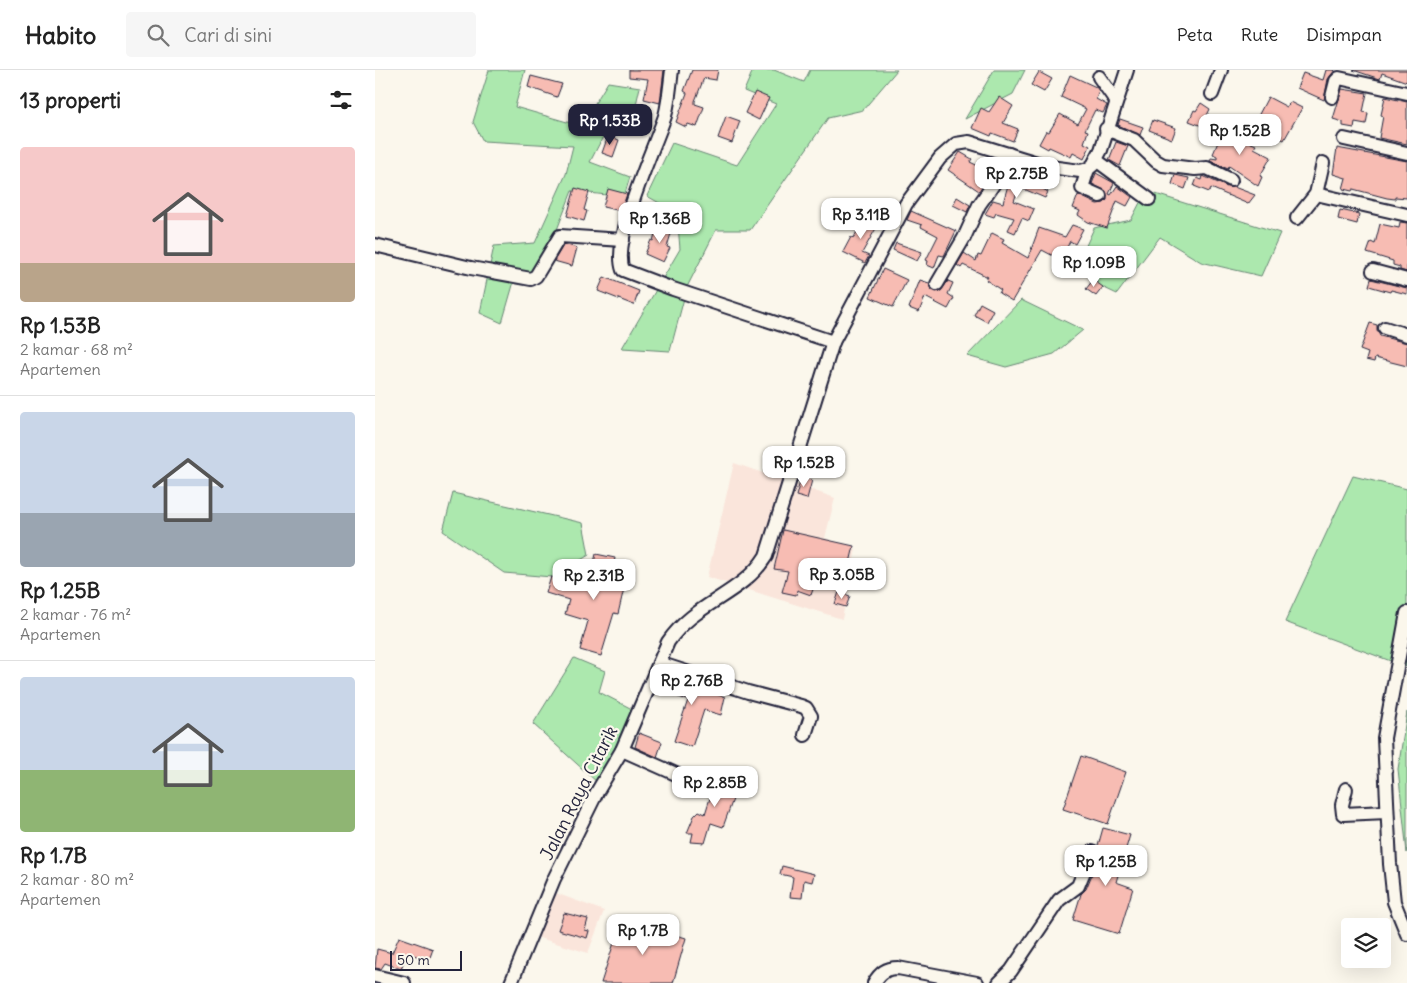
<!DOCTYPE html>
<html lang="id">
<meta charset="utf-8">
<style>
body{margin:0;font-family:Delius,sans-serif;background:#f6f6f6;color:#222;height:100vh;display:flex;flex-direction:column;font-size:19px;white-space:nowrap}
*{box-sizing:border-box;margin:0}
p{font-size:16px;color:#767676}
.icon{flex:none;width:28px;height:28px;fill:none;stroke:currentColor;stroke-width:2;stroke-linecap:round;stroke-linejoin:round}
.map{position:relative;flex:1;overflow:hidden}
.drawer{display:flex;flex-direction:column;background:#fff;width:375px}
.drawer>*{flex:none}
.fabs{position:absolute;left:966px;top:848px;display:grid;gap:10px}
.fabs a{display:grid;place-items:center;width:50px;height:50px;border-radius:5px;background:#fff;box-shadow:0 5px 20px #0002;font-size:25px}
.scale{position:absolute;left:15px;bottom:12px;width:72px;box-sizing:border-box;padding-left:5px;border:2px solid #22223b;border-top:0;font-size:14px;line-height:18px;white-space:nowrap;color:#22223b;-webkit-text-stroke:4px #fbf7ec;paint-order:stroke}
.price{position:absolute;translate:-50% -42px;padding:0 11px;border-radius:10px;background:#fff;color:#222;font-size:16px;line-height:32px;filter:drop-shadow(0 1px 2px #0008)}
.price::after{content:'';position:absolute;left:50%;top:30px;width:15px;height:11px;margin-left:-8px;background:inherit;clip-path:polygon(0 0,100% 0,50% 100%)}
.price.active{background:#22223b;color:#fff}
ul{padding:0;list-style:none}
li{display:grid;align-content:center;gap:10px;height:265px;padding:0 20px}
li+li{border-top:1px solid #e0e0e0}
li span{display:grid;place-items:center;height:155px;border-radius:5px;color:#555}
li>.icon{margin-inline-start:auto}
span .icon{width:90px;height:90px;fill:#fffc;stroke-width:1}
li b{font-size:21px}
h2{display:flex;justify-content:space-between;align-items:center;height:60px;padding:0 20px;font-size:21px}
header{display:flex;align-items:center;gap:30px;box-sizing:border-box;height:70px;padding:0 25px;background:#fff;border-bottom:1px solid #e0e0e0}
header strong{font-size:24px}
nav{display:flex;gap:28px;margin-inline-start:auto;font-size:18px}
.search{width:350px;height:45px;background:#f6f6f6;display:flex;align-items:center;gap:12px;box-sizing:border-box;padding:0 18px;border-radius:5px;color:#767676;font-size:19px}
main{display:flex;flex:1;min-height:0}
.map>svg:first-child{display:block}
.built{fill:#fae5db}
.green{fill:#ace8ae;stroke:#678574}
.building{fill:#f7bcb3;stroke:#22223b}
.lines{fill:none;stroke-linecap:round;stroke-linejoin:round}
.minor-casing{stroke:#22223b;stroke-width:16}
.minor{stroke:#fbf7ec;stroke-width:12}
.labels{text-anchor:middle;stroke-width:4.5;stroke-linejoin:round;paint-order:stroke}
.street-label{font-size:18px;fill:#22223b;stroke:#fbf7ec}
</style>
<header>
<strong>Habito</strong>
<div class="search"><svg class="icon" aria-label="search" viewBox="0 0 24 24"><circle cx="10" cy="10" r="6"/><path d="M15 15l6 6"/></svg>Cari di sini</div>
<nav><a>Peta</a><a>Rute</a><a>Disimpan</a></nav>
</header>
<main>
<section class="drawer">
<h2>13 properti<svg class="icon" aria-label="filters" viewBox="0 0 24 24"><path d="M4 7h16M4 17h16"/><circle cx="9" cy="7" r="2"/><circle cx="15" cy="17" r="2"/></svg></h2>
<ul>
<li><span style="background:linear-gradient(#f6c9c9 75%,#b9a48a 0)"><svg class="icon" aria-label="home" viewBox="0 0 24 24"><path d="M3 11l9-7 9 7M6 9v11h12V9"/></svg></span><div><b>Rp 1.53B</b><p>2 kamar · 68 m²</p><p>Apartemen</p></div></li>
<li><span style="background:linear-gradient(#c9d6e8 65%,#9aa5b1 0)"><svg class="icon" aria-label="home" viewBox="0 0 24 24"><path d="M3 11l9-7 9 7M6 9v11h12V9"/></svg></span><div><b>Rp 1.25B</b><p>2 kamar · 76 m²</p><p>Apartemen</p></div></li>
<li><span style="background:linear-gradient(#c9d6e8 60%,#8fb573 0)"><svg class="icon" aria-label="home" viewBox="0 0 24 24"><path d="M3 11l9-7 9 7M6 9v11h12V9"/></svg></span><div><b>Rp 1.7B</b><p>2 kamar · 80 m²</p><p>Apartemen</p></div></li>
</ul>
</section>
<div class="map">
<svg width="1032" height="913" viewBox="0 0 1032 913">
<rect width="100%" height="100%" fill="#fbf7ec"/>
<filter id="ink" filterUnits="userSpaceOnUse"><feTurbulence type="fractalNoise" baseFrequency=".02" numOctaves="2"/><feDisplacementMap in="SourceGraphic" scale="10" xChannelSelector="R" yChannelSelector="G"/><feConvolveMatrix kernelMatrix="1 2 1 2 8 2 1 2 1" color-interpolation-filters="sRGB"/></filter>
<g filter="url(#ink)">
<g class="built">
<path d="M359,393L460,428L450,468L481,479L467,549L332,507Z"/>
<path d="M178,822L229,841L213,883L158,866Z"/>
</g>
<g class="green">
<path d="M114,0H150L140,37L206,56L233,12L265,17L254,65L232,59L215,92L255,107L249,127L197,121L166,201L140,208L127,253L105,243L119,176L160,173L191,104L198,76L108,71L98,52Z"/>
<path d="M378,0H399L429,12L435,0H522L488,40L453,48L375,160H341L312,217L295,281L247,278L305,179L302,143L272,126L297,73L362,95L401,34L369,21Z"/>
<path d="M619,0H650L638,24L590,49Z"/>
<path d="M771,121L905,163L886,206L826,192L785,167L742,224L721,214L725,189L709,180L719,158L756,150Z"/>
<path d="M646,230L708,260L679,284L631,297L592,286Z"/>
<path d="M978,406L1032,419V597L910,552Z"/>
<path d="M78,423L208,453L214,485L177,507L129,503L68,461Z"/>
<path d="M199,588L230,601L224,622L259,640L246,687L223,713L158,654Z"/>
<path d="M1032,642V783L1023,699Z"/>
</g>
<g class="building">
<path d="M254,0H289L285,33L269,29L273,9L254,7Z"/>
<path d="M317,0H343L341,10L329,8L320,31V34L329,37L322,57L313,54L311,57L301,52L312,23L309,21Z"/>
<path d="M951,0H960L953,9L949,30L922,18L928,3L948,10Z"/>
<path d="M978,0H1032V12L1007,3L1005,9Z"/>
<path d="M664,2L677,9L669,22L656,15Z"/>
<path d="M695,5L721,17L724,21L721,29L732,35L728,43L720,40L710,60L713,61L709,73L715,76L709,89L698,83L696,87L674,77L673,79L664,74L671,61L674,62L685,44L703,54L711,39L686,27Z"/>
<path d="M156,6L187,14L182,27L153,17Z"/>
<path d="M967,19L992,23L988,42L993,43L991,54L980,52L979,58L968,56V52L958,49Z"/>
<path d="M380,22L394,28L384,50L370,43Z"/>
<path d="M624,27L638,36L628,53L643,59L638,71L617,63L616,66L597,58L606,38L614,42Z"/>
<path d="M893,27L912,37L915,32L927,38L909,70L899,65L902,61L881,50Z"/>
<path d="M1010,27L1032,32V74L1004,68L1008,46L1006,45Z"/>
<path d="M826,33L835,39L827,56L814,51L819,40L821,41Z"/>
<path d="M351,46L365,51L357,73L343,68Z"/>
<path d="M745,49L768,57L765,65L743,55Z"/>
<path d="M778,50L801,58L797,69L774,60Z"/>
<path d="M843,58L881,75L879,78L896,87L885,106L887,107L883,116L854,96L853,99L835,91L836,88L842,89V86L838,84L843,72L838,69Z"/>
<path d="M233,66L244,70L238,87L227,83Z"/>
<path d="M741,72L753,76L745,96L734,90Z"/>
<path d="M962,78L1032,91V128L1020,127V129L1012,128L978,119L977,121L968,119L971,108L958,104Z"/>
<path d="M585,82L597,89L595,92L616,102L604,121L573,100Z"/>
<path d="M638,95L644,97L641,106L662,114L666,107L674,112L668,119L673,122L670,128L644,117L639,131L659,139L654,151L647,148L640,163L633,160L639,148L621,143L619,147L610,144L618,130L628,133L633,115L628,113Z"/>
<path d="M721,103L739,113L734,124L736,125L742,116L757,127L752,136L742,131L732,158L713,152L703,145L705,141L698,138L703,125L722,134L729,133L732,130L731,121L717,114Z"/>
<path d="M800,105L814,108L810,119L797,114Z"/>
<path d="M828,106L852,117H859L880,125L873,134L836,118L834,122L819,116L822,108L827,110Z"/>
<path d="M200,118L214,122L209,140L212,141L209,151L192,146Z"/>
<path d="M233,119L252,124L246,141L228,137Z"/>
<path d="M582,127L595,135L592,142L578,135Z"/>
<path d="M266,133L281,137L277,151L262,147Z"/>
<path d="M965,140L984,144L982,154L963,149Z"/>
<path d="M536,141L581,161L569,186L564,185L559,198L552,195L553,191L551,190L563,166L546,157L547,155L532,150Z"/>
<path d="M489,146L504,153L487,183L494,186L490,193L468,182L476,167L479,168Z"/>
<path d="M1025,152L1032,153V202L1025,200V197L1018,195V191L992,183L996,172L1000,174L1005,154L1024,158Z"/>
<path d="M697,155L708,159L700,174L695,171L686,190L667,180L637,231L624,223L626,220L611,210L613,207L588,195L586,198L582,195L589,183L601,191L603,185L606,186L617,163L629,169L627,173L653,188L664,158L690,167Z"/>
<path d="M282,156L297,160L292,177L295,178L288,192L270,184L276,170L278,171Z"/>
<path d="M521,173L547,182L542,191L518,180Z"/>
<path d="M189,174L202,178L197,196L179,191Z"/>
<path d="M508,199L532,210L518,237L495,227Z"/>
<path d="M229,207L264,221L259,235L223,221Z"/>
<path d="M996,209L1032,218V224L1016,220L1015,222L994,216Z"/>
<path d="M545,210L554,213L555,218L561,222L566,221L573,211L578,213L573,224L579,228L573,239L550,227L544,242L534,238Z"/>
<path d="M718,210L728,217L721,226L711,219Z"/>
<path d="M605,233L618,240L612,252L599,245Z"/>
<path d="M995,253L1002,255V260L1005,266L1032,273V296L1000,288L999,292L991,290L993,283L985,280Z"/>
<path d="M426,408L437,410L432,429L421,426Z"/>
<path d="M408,460L479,476L470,514L442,508L436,525L422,520L421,525L407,522L413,501L399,499Z"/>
<path d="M221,484L240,488L238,498L253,501L243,544L239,543L226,586L205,580L213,551L190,544L194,530L171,523L176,507L213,518Z"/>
<path d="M464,522L475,526L471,537L460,534Z"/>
<path d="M290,604L329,617L328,620L350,627L346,645L329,640L317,677L299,671L313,630L285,621Z"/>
<path d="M264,663L287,672L282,687L260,677Z"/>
<path d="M706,686L751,702L733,754L688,739Z"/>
<path d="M357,701L367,704L348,757L336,753L330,773L316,772L318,763H312L319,746L324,741L330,744L341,709L353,712Z"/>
<path d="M728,758L755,765L741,812L758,818L744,864L698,850L706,824L711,819L725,785L723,776Z"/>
<path d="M407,796L439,804L437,812L429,810L427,828L415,827L418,807L405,804Z"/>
<path d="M189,843L213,849L210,860L214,861L212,868L183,860Z"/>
<path d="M246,851L278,858L311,868L298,913H226Z"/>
<path d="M24,867L58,879L54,890L32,883L26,899L10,893L6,899L0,898L2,879L17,883Z"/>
</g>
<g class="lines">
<defs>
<g id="minor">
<path d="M297,0C295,15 294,31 290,46C279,79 236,169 248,200L298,219L458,272"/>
<path d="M724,7L741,31"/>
<path d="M837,24L846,0"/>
<path d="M957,27L961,11L964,8L1032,23"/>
<path d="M731,59L759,70L781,91L788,95L820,99L832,98L856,110"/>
<path d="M969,69L1032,83"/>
<path d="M721,90L774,129"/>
<path d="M713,99L707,118L725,126"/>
<path d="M941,124L1032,145"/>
<path d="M922,148L941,124L948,93"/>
<path d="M0,175L96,198L156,209L161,206L185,166L248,170"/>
<path d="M998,201L1032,210"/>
<path d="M562,214L589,168L604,135L620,112L634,84"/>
<path d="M1010,258L1032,265"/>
<path d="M1032,543L1009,668L1015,794L1019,832L1032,864"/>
<path d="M284,593L373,622L426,636L431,638L436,646L430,665"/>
<path d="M247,680L330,717"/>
<path d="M971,719L967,735L968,744L1012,742"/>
<path d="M0,906L29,913"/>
<path d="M136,913L179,809L222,722L247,680L293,572C320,532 367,525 391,486L458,272L531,134L565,88L581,74L594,72L675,97L705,101L713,99L718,95L726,80L752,0"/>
<path d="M499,913C505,903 511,898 523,898L602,913"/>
<path d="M624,913L636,901L684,830L703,816L717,782"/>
</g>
</defs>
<use href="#minor" class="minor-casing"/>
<use href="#minor" class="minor"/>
</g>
</g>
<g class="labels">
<g class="street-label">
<text transform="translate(204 723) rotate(-63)" y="6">Jalan Raya Citarik</text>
</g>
</g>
</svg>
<div class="fabs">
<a><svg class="icon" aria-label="layers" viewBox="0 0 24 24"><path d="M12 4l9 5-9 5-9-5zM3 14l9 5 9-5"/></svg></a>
</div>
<div class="scale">50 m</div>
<b class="price active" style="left:235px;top:76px">Rp 1.53B</b>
<b class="price" style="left:865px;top:86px">Rp 1.52B</b>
<b class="price" style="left:642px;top:129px">Rp 2.75B</b>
<b class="price" style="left:486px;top:170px">Rp 3.11B</b>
<b class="price" style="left:285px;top:174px">Rp 1.36B</b>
<b class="price" style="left:719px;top:218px">Rp 1.09B</b>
<b class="price" style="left:429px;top:418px">Rp 1.52B</b>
<b class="price" style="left:467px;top:530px">Rp 3.05B</b>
<b class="price" style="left:219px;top:531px">Rp 2.31B</b>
<b class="price" style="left:317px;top:636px">Rp 2.76B</b>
<b class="price" style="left:340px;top:738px">Rp 2.85B</b>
<b class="price" style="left:731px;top:817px">Rp 1.25B</b>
<b class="price" style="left:268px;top:886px">Rp 1.7B</b>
</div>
</main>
